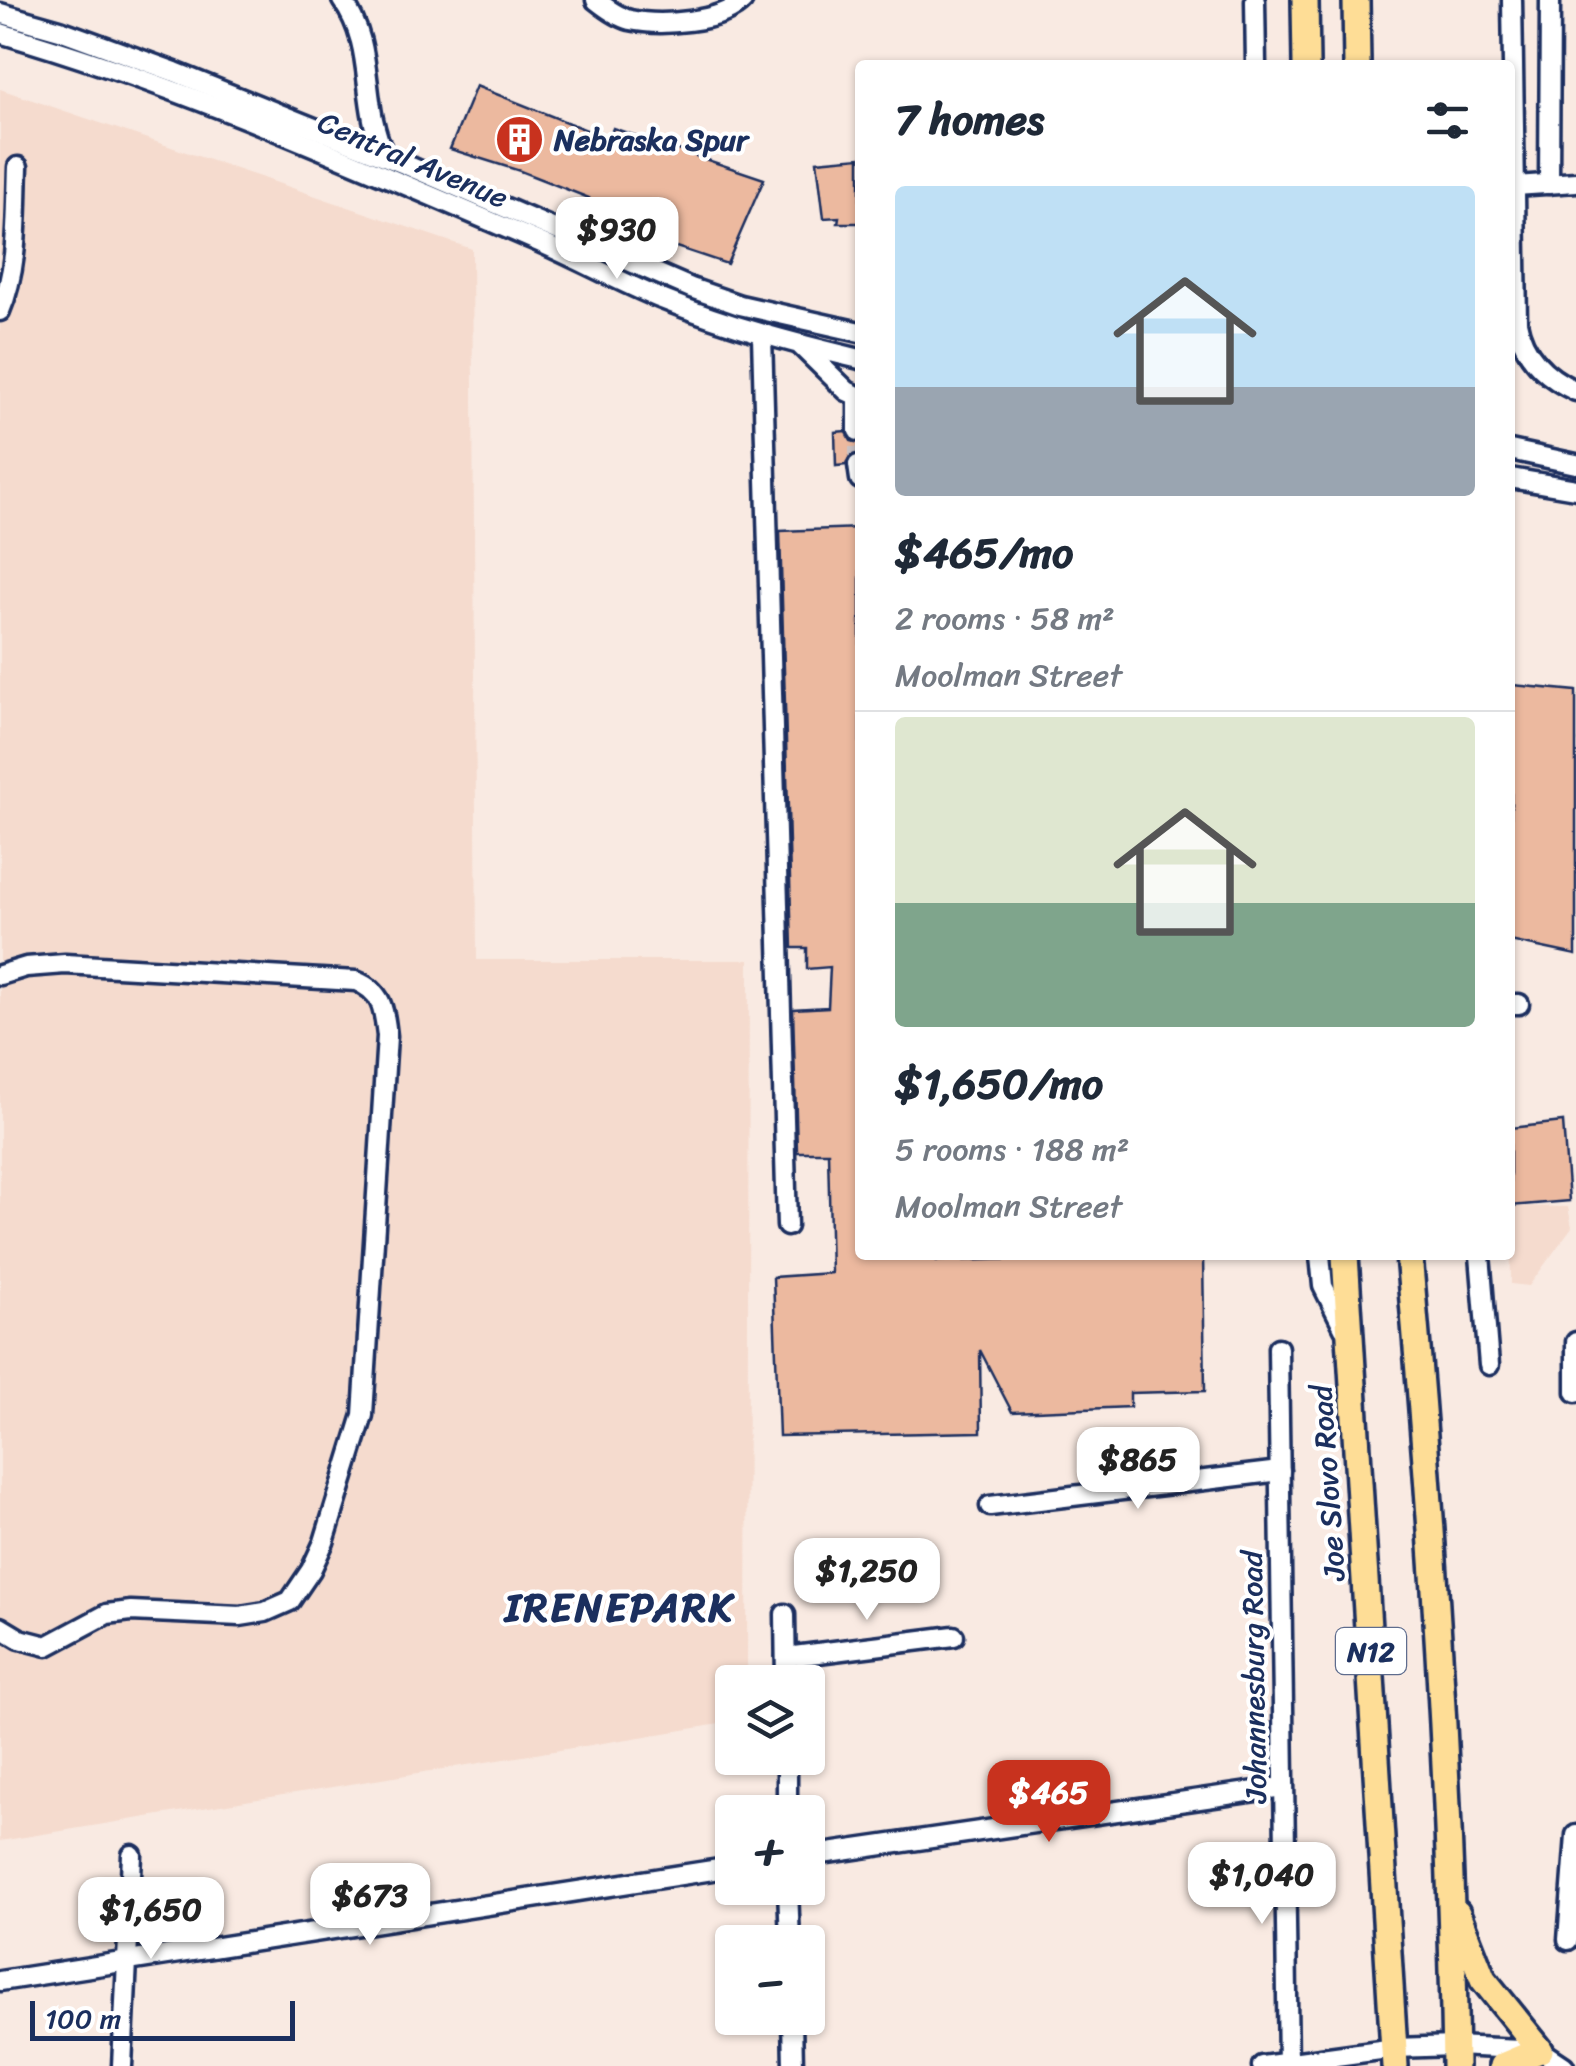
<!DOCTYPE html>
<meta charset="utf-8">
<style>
body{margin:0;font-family:Sriracha,sans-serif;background:#f2f2f3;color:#1f2937;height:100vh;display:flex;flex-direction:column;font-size:38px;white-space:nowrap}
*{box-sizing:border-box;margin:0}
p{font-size:32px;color:#747a83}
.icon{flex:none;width:55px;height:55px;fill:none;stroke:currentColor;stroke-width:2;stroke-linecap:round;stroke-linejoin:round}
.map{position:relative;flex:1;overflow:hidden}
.sheet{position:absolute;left:855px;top:60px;width:660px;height:1200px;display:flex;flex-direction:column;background:#fff;border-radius:10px;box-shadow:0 2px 8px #0004}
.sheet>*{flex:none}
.controls{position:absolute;left:715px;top:1665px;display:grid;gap:20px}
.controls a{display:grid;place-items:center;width:110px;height:110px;border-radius:10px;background:#fff;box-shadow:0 2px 8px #0004;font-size:50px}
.scale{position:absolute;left:30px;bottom:25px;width:265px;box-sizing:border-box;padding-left:10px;border:5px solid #1b2f5e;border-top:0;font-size:28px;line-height:35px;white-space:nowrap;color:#1b2f5e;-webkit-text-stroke:8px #fff;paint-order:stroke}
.price{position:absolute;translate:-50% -85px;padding:0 22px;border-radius:20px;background:#fff;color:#222;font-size:32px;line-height:65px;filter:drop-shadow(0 2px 5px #0008)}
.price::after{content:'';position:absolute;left:50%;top:60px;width:30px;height:22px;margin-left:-15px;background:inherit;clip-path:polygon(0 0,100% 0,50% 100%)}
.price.current{background:#c8321e;color:#fff}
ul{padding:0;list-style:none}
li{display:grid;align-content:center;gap:20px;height:530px;padding:0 40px}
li+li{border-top:2px solid #e0e1e3}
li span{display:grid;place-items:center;height:310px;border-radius:10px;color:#555}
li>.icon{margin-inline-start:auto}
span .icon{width:180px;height:180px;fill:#fffc;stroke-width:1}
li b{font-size:42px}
h2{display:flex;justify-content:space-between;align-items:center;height:120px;padding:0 40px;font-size:42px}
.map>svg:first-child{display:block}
.built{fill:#f5dbce}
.building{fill:#ecb99f;stroke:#1b2f5e;stroke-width:2.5}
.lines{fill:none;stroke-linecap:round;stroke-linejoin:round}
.minor-tunnel{stroke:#cdc5c8;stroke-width:18;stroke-dasharray:18 9;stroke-linecap:butt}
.minor-casing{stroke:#1b2f5e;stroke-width:25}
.highway-casing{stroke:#1b2f5e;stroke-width:32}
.minor{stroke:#fff;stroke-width:18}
.highway{stroke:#fedd96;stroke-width:25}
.labels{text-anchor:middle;stroke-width:8;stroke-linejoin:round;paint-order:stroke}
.shield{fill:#fff;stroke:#5f6d8e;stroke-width:2.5}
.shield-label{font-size:28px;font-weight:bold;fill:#1b2f5e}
.poi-label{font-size:30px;font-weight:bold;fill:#1b2f5e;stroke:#fff;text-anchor:start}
.street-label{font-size:30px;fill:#1b2f5e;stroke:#fff}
.district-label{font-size:40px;font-weight:bold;letter-spacing:2.5px;fill:#1b2f5e;stroke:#fff}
</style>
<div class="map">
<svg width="1576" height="2066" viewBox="0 0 1576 2066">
<rect width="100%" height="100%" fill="#f9eae2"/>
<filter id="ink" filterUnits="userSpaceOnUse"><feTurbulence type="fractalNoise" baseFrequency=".01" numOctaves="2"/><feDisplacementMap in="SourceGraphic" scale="20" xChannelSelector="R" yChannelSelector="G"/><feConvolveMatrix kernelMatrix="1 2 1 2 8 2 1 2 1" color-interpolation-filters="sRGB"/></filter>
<g filter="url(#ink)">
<g class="built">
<path d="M0,89L472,249L477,960H749L747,1682H732V1722L0,1841Z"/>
<path d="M1510,1206L1568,1207L1572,1227L1529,1286L1511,1284Z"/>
</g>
<g class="building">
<path d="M476,86L609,139L613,128L764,179L727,264L583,216L589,198L520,171L450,149Z"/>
<path d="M860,157V223H838L839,217L824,218L817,161Z"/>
<path d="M846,431L851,441L860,443V453L850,456L846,465L836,466L835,432Z"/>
<path d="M860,528V865H857L860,1255H937V1261L1203,1255L1205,1391L1130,1393V1407L1012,1412L980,1350L981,1432L779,1436L773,1277L831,1273L828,1152H797L793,1009L828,1007L830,967L807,969V948H792L780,531Z"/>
<path d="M1512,685L1576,691V955L1510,941Z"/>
<path d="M1563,1122L1569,1201L1510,1206V1128Z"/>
</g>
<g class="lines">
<path class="minor-tunnel" d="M858,465V431"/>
<defs>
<g id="minor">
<path d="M342,0C377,49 359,101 385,156"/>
<path d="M596,0C606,8 618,17 630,20C659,26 723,23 743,0"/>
<path d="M1255,0L1256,65"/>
<path d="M1512,0L1517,322C1523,356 1545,377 1576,391"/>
<path d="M0,13L60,30L175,72L404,164L691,288L740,305L860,332"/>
<path d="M0,33C183,86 358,165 532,239C577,258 619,282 664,300C728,326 793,343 860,359"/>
<path d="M1549,184L1550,0"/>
<path d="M1515,186L1576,182"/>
<path d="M0,311C19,267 16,214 18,167"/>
<path d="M762,336L787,1226"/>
<path d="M801,346L847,391L860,397"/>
<path d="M858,397V431"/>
<path d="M1510,450L1576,464"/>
<path d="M858,465L860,479"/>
<path d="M1510,478L1576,489"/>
<path d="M0,975L26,967L65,964L356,981C383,992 384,1010 387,1036L363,1415L324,1542L311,1570L290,1601L265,1612L240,1616L131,1611L107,1614L47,1646L20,1639L0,1627"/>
<path d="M1510,1004H1519"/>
<path d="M1320,1255L1323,1286L1344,1328"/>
<path d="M1480,1255L1489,1365"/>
<path d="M1576,1342V1392"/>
<path d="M1278,1348L1288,2066"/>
<path d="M990,1506L1280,1471"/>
<path d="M785,1614L786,1682"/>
<path d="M786,1657L954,1636"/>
<path d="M787,1758V1812"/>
<path d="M808,1856L1283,1787"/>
<path d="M788,1888L790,1942"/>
<path d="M1568,1940L1576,1835"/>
<path d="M0,1981L732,1867"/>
<path d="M792,2018L793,2066"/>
<path d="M122,2066L132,1855"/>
<path d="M1262,2066L1395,2048L1454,2046L1540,2050L1564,2066"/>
</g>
<g id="highway">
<path d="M1305,0L1306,65"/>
<path d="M1356,0L1357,65"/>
<path d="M1345,1255L1395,2066"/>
<path d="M1409,1255C1433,1524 1451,1796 1455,2066"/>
<path d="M1457,1913L1483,1979L1540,2050L1502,2066"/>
</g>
</defs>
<use href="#minor" class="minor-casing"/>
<use href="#highway" class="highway-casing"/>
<use href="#minor" class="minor"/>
<use href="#highway" class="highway"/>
</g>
</g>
<defs>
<symbol id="building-disc" viewBox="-11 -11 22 22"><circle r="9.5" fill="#c8321e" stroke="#fff"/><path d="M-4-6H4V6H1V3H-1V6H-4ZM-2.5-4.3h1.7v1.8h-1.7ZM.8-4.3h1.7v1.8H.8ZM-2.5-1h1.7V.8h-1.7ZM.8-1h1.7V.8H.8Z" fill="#fff"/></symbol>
</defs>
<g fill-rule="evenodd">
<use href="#building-disc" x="492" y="112" width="55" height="55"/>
</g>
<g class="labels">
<rect class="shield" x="1336" y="1628" width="70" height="46" rx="8"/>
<g class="shield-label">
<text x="1371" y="1661">N12</text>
</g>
<g class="poi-label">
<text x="554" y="150">Nebraska Spur</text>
</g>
<g class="street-label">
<text transform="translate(413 160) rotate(23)" y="10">Central Avenue</text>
<text transform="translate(1328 1483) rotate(-94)" y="10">Joe Slovo Road</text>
<text transform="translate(1254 1677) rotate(-91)" y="10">Johannesburg Road</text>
</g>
<g class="district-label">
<text x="620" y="1621">IRENEPARK</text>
</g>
</g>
</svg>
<div class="controls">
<a><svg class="icon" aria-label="layers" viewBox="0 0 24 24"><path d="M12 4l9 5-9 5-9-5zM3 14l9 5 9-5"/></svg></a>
<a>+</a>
<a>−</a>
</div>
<div class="scale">100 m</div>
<b class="price" style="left:617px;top:282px">$930</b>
<b class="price" style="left:1138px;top:1512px">$865</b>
<b class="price" style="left:867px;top:1623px">$1,250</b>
<b class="price current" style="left:1049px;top:1845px">$465</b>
<b class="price" style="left:1262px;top:1927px">$1,040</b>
<b class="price" style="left:370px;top:1948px">$673</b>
<b class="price" style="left:151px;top:1962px">$1,650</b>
<section class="sheet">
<h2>7 homes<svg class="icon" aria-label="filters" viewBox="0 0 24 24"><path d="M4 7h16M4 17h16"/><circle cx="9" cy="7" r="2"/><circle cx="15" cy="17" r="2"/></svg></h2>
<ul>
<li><span style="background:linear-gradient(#bfe0f5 65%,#9aa5b1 0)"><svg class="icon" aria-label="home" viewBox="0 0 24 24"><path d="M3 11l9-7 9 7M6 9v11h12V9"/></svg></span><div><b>$465/mo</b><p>2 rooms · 58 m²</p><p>Moolman Street</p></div></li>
<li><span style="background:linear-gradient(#dfe7d0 60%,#7fa58c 0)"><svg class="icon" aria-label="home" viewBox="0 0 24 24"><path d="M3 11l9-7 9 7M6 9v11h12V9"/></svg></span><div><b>$1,650/mo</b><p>5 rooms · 188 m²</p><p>Moolman Street</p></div></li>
</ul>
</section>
</div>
